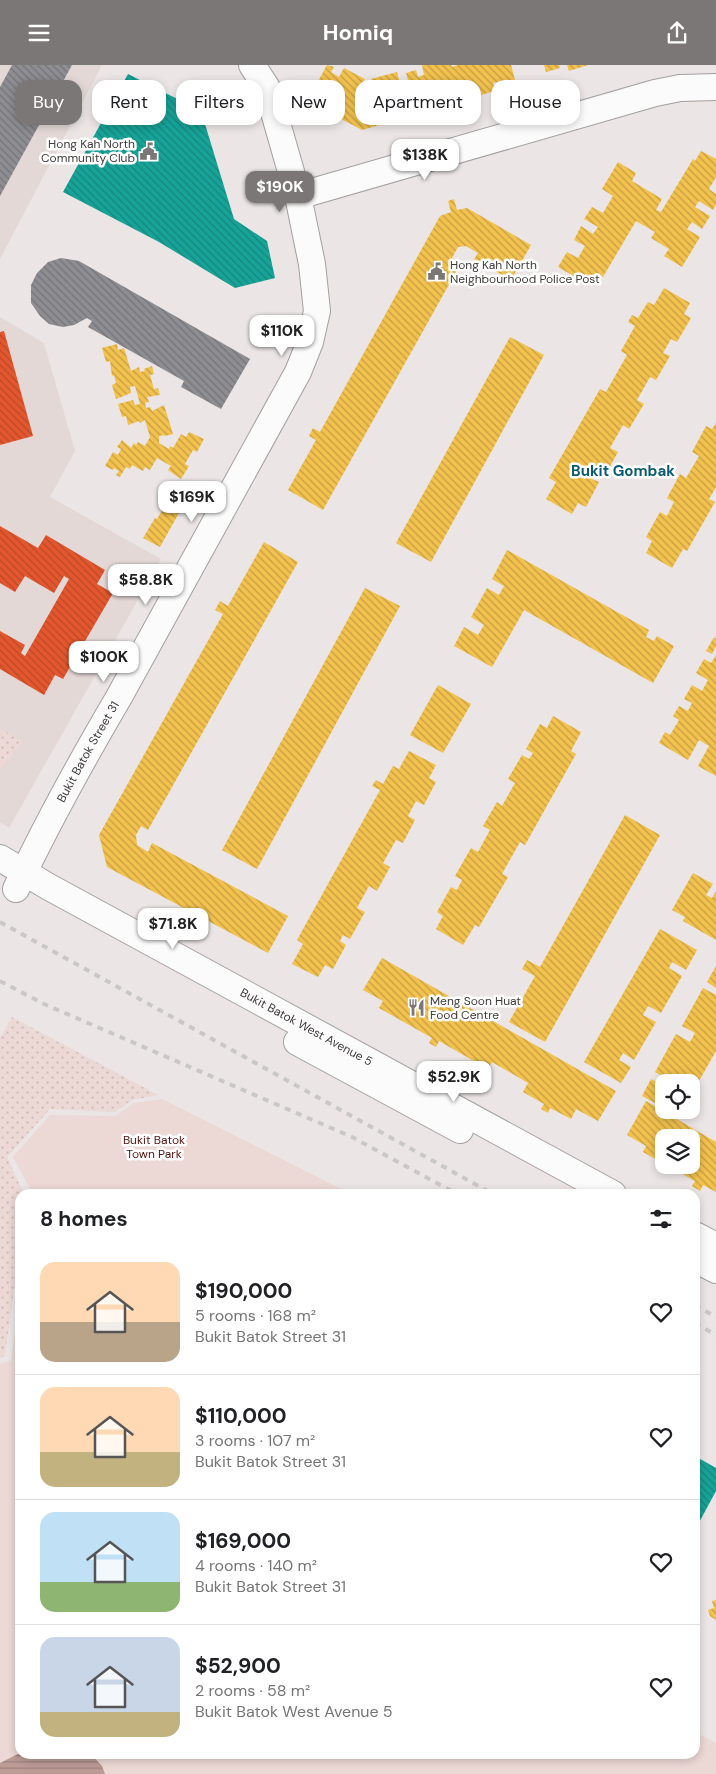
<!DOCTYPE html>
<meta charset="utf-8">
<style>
body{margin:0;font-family:"DM Sans",sans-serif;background:#f2f2f2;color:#202124;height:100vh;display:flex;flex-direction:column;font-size:19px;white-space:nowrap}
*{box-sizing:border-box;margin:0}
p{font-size:16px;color:#757577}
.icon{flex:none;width:28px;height:28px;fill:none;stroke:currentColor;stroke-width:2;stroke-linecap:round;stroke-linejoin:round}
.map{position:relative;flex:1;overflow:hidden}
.panel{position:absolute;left:15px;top:1124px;width:685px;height:570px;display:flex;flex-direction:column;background:#fff;border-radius:15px;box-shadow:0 2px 8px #0003}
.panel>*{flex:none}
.top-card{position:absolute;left:15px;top:15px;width:686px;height:45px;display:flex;gap:10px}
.tools{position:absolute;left:655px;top:1009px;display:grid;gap:10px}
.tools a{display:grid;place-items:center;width:45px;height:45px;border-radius:10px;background:#fff;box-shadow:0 2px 8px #0003;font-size:25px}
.price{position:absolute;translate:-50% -42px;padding:0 11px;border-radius:10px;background:#fff;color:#222;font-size:16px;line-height:32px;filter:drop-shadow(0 1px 2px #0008)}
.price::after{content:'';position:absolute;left:50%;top:30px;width:15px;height:11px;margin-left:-8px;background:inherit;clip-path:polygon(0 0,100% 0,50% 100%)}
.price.selected{background:#7b7776;color:#fff}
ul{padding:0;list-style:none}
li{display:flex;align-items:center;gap:15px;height:125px;padding:0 25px}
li+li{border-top:1px solid #e0e0e0}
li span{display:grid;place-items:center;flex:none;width:140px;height:100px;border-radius:15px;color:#555}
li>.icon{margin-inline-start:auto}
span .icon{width:60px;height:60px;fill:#fffc;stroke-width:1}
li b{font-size:21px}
h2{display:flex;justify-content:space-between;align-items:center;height:60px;padding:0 25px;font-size:21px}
.pill{padding:0 18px;border-radius:15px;background:#fff;box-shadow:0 2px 8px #0003;font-size:18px;line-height:45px}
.pill.selected{background:#7b7776;color:#fff}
header{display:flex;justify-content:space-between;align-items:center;height:65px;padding:0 25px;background:#7b7776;color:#fff;font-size:22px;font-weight:700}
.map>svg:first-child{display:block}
.built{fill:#e3d8d6}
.grass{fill:url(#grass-dots)}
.park{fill:#ecd8d5}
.water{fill:url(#water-rules)}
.homes{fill:url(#homes-back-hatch)}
.shops{fill:url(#shops-back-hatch)}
.public{fill:url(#public-back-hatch)}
.industry{fill:url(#industry-back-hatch)}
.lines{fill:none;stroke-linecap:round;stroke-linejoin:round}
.minor-casing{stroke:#a39f9f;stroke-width:28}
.minor{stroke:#fcfbfb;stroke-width:26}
.rail{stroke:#c9c7c7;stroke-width:4;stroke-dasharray:6 6;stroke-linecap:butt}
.labels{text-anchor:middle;stroke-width:5;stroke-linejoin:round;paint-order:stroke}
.poi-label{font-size:12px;fill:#3e3b3a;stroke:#fff;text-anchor:start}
.street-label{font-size:12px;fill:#3e3b3a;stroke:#fff}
.park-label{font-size:12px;fill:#501510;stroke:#fff}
.quarter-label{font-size:15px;font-weight:bold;fill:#0a5c74;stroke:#fff}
</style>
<header><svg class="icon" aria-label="menu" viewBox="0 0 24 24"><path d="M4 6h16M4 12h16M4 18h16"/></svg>Homiq<svg class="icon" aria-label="share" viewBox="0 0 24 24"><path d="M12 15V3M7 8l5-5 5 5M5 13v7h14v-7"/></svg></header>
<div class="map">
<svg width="716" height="1709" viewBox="0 0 716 1709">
<defs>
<pattern id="grass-dots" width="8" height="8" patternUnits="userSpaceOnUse" patternTransform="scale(1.25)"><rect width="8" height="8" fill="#ecd8d5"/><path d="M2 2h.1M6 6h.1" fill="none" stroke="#cbbab8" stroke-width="1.8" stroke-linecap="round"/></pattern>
<pattern id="water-rules" width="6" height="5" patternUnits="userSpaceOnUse" patternTransform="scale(1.25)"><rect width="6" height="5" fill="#bd9b96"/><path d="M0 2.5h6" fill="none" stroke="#9b807b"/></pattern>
<pattern id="homes-back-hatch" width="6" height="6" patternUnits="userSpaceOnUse" patternTransform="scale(1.25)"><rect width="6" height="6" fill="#f2c14e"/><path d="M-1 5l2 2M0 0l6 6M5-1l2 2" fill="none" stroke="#c59e42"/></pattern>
<pattern id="shops-back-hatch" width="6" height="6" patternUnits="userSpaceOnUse" patternTransform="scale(1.25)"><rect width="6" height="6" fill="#e4572e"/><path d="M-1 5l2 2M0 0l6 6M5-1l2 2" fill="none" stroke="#ba4928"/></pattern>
<pattern id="public-back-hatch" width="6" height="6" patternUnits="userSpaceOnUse" patternTransform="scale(1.25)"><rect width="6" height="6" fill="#17a398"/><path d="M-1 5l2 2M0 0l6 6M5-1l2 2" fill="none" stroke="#16867d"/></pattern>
<pattern id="industry-back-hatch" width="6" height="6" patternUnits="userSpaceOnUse" patternTransform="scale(1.25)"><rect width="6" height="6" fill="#8d8d92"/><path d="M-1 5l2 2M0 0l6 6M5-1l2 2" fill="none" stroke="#757478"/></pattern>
</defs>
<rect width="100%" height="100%" fill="#ebe6e5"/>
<g class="built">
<path d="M0,0H102L0,194Z"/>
<path d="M0,252L44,278L75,386L50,432L161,494L9,763L0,757Z"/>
</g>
<g class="grass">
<path d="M0,663L22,677L0,704Z"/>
<path d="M12,952L158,1030L132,1035L115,1047L50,1044L7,1092L24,1129H20V1182L5,1291L0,1293V973Z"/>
</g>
<g class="park">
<path d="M162,1034L351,1129H33L13,1092L50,1050L116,1051L134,1038Z"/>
<path d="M20,1233V1689H695V1667L716,1678V1709H0V1299L11,1295Z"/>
</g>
<path class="water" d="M20,1688L91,1689L102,1701L105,1709H0V1698Z"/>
<g class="homes">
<path d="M327,0L334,2L331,7L339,12L344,3L365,14L359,25L364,27L356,42L365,47L375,44L370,27L375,26L371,14L397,7L400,18L408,15L406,8L416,5L418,12L424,10L422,0H451L452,2L458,0H511L515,15L501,18L500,16L493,18L495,26L362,65L326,46L330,39L311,29Z"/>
<path d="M544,0H559L560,3L546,7Z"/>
<path d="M567,0H588L569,6Z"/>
<path d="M701,86L716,94V112L709,124L716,129V139L713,145L699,136L695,142L710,151L702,164L692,157L687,164L700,172L682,202L664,191L669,184L651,173L655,167L636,156L603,212L597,208L589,220L558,202L567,187L578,193L585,181L574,175L581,161L593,169L598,162L584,154L592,142L603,148L613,131L602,124L618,97L636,108L632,116L662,134L656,145L661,147L693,94L695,96Z"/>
<path d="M454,134L457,145L467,143L531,180L511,215L474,194L478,188L466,181L458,182L452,193L461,198L323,445L288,425L316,375L309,371L313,363L320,367L440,151L451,147L448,136Z"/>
<path d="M664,223L690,238L684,249L691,253L677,277L671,274L663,288L670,291L656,315L650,312L637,335L644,339L629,364L623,360L610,383L618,387L604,412L596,407L592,414L599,417L586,442L578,438L572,449L546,434L556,417L549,413L600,324L606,327L627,290L621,286L635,261L628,257L632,250L638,253L648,237L654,240Z"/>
<path d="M510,272L544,290L431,497L396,478Z"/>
<path d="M117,279L118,285L124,283L131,306L139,302L140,307L145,306L144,304L152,301L154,309L150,310L154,324L158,323L160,330L147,332L149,337L145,338L146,343L150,342L152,346L164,340L173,369L165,371L164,370L159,371V378L169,384L170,381L173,383L181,369L186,372L189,367L204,374L197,387L193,385L185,399L189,401L181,414L168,405L171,401L157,393L150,405L145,402L143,406L132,400L130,404L126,402L120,412L116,410L119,406L114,403L113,405L105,401L113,387L118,390L121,384L117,382L122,375L131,383L134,378L136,380L138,377L145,381L150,372L145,355L140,358L139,356L128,360L126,351L122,352L118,339L133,335L135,340L140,339L135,321L130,322L131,328L116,334L112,320L116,318L114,310L112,311L110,296L106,297L102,283Z"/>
<path d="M716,358V422L709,434L715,437L687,486L683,484L672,503L646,488L652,476L646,472L660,447L667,451L674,437L667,433L680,409L686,413L699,391L692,387L706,361L712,364Z"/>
<path d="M166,439L180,446L160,482L143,473L155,453L157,454Z"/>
<path d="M264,477L298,497L148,765L141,761L136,770L137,780L148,787L152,778L288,851L268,888L107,802L99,770L223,549L215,545L220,536L228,541Z"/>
<path d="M507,485L649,565L646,572L654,576L657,571L674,581L653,618L524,545L492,602L454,581L464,562L478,570L484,560L471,552L487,523L499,530L504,521L492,514Z"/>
<path d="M365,523L400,541L257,804L222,785Z"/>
<path d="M714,572L716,574V581L712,589L706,586Z"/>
<path d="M716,590V711L698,701L709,681L699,675L688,695L659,678L665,667L670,670L679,655L673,651L679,641L688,646L692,638L684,634L692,620L702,626L708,615L696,608L704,594L711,598Z"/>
<path d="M438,620L471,639L443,688L410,670Z"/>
<path d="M553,651L581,667L571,686L576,689L525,780L520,777L502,809L508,812L479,862L475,860L463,880L436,864L443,851L437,847L451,822L457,825L462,815L455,811L471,783L478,787L490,765L483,761L497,737L502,741L515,718L508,714L522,690L529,694L533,688L526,684L540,659L547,663Z"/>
<path d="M409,686L436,700L429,713L436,717L424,740L416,736L408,751L415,755L403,778L396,775L383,798L390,802L377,826L369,821L357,843L365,847L350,874L343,870L340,876L346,880L333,904L325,900L318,912L292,899L303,879L297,875L380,725L372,721L376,715L383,719L393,701L399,704Z"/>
<path d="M625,750L660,770L545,977L509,957L535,911L522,904L527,895L540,902Z"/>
<path d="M693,808L713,819L706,830L712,833L716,826V875L683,856L685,852L672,845Z"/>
<path d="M660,864L697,885L686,905L672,897L669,903L682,911L661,948L648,941L643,950L656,957L634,995L623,988L619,995L631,1002L621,1018L584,997Z"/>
<path d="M382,893L616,1026L598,1056L576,1044L571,1054L550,1043L548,1048L541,1044L544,1039L523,1027L528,1018L492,997L488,1004L439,976L436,982L429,978L432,973L379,943L383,936L363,925Z"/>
<path d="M716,901V923L707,917Z"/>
<path d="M703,923L716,930V986L691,1030V1018H665L667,1014L655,1007L676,969L690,977L695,968L682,961Z"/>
<path d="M651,1014L664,1021V1043L642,1031Z"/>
<path d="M646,1036L716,1077V1127L703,1120L700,1126L692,1121L695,1116L666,1100H691V1072H664V1099L643,1087L646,1081L627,1070Z"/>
<path d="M716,1535V1555L710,1551L708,1545L714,1543L712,1536Z"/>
</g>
<g class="shops">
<path d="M4,266L33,371L0,380V267Z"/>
<path d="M0,461L38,483L46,470L105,505L97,519L113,528L63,614L55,610L44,630L0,604V566L25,580L21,588L25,591L69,514L64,511L54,528L25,511L15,527L0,518Z"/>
</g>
<g class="public">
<path d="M128,9L201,46L234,154L267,176L275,213L235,223L159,177L63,127Z"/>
<path d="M695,1391L716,1403V1426L695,1465Z"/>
</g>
<g class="industry">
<path d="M12,0H72L0,131V22Z"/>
<path d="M61,193L79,196L250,294L221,344L181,322L184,316L88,262L92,256L87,253L74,260L63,262L49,259L40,251L31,238V220L37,208L48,197Z"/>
</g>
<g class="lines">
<defs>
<g id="minor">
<path d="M298,131L655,28L680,23L716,22"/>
<path id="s1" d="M0,793L49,822L613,1129"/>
<path id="s2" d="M16,824C47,758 82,695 119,632L298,307L310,277L317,246L312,199L298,131L267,23L252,0"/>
<path d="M297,977L460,1065"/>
<path d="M695,1170L716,1181"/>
<path d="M695,1194L716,1205"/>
</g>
</defs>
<use href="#minor" class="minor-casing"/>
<use href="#minor" class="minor"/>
<g class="rail">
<path d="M0,857L493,1129"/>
<path d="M0,916L44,939L352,1072L457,1129"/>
<path d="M695,1240L716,1252"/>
<path d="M695,1258L716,1270"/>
</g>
</g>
<defs>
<symbol id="civic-bare" viewBox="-9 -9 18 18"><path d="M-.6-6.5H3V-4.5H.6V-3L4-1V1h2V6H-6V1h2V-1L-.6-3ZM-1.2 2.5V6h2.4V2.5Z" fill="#7b7776" stroke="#fff" stroke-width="2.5" paint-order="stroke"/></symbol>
<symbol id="restaurant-bare" viewBox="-9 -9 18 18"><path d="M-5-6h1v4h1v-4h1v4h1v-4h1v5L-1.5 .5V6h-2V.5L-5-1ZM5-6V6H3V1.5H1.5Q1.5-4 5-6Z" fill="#7b7776" stroke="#fff" stroke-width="2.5" paint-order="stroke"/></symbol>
</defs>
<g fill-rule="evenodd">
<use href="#civic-bare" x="136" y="74" width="25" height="25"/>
<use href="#civic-bare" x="424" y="194" width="25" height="25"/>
<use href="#restaurant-bare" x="404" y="930" width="25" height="25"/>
</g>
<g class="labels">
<g class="poi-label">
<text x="135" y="83" text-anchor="end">Hong Kah North<tspan x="135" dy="14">Community Club</tspan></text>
<text x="450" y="204">Hong Kah North<tspan x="450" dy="14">Neighbourhood Police Post</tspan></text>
<text x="430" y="940">Meng Soon Huat<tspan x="430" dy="14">Food Centre</tspan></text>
</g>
<g class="street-label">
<text dy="4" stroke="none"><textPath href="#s2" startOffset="155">Bukit Batok Street 31</textPath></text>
<text dy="4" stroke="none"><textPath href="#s1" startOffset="350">Bukit Batok West Avenue 5</textPath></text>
</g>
<g class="park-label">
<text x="154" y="1079">Bukit Batok<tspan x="154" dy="14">Town Park</tspan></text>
</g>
<g class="quarter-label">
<text x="623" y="411">Bukit Gombak</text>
</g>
</g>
</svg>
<div class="tools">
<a><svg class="icon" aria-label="locate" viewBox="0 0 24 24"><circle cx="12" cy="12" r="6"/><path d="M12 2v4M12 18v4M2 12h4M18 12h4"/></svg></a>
<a><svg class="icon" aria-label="layers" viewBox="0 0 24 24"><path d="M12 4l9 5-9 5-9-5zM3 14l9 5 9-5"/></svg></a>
</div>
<b class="price" style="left:425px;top:116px">$138K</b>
<b class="price selected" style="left:280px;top:148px">$190K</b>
<b class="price" style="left:282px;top:292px">$110K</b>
<b class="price" style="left:192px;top:458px">$169K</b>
<b class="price" style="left:146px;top:541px">$58.8K</b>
<b class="price" style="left:104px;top:618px">$100K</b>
<b class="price" style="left:173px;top:885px">$71.8K</b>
<b class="price" style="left:454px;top:1038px">$52.9K</b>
<div class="top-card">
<a class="pill selected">Buy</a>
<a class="pill">Rent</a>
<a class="pill">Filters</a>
<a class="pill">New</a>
<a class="pill">Apartment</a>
<a class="pill">House</a>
</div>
<section class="panel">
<h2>8 homes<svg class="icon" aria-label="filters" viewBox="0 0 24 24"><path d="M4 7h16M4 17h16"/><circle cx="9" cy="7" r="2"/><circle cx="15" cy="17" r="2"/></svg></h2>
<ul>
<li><span style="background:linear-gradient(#ffd9b3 60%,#b9a48a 0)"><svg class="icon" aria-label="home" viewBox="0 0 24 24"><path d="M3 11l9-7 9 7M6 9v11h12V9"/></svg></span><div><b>$190,000</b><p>5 rooms · 168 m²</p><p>Bukit Batok Street 31</p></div><svg class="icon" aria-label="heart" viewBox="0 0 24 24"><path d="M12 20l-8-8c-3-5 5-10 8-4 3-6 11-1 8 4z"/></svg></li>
<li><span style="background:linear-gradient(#ffd9b3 65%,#c2b280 0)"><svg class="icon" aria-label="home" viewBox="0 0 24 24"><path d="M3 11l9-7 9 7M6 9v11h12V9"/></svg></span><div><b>$110,000</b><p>3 rooms · 107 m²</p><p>Bukit Batok Street 31</p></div><svg class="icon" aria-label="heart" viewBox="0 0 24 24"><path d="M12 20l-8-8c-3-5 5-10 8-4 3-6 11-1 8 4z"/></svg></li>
<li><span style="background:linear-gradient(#bfe0f5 70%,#8fb573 0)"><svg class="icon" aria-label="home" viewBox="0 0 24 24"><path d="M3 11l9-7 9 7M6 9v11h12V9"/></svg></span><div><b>$169,000</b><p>4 rooms · 140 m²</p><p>Bukit Batok Street 31</p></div><svg class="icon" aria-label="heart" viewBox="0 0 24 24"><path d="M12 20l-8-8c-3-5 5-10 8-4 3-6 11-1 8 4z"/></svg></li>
<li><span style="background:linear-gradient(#c9d6e8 75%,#c2b280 0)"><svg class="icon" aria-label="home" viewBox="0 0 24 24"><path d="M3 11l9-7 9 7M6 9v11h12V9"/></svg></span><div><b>$52,900</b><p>2 rooms · 58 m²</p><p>Bukit Batok West Avenue 5</p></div><svg class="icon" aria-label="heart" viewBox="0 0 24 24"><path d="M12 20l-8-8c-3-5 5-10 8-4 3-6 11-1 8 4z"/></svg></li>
</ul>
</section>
</div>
